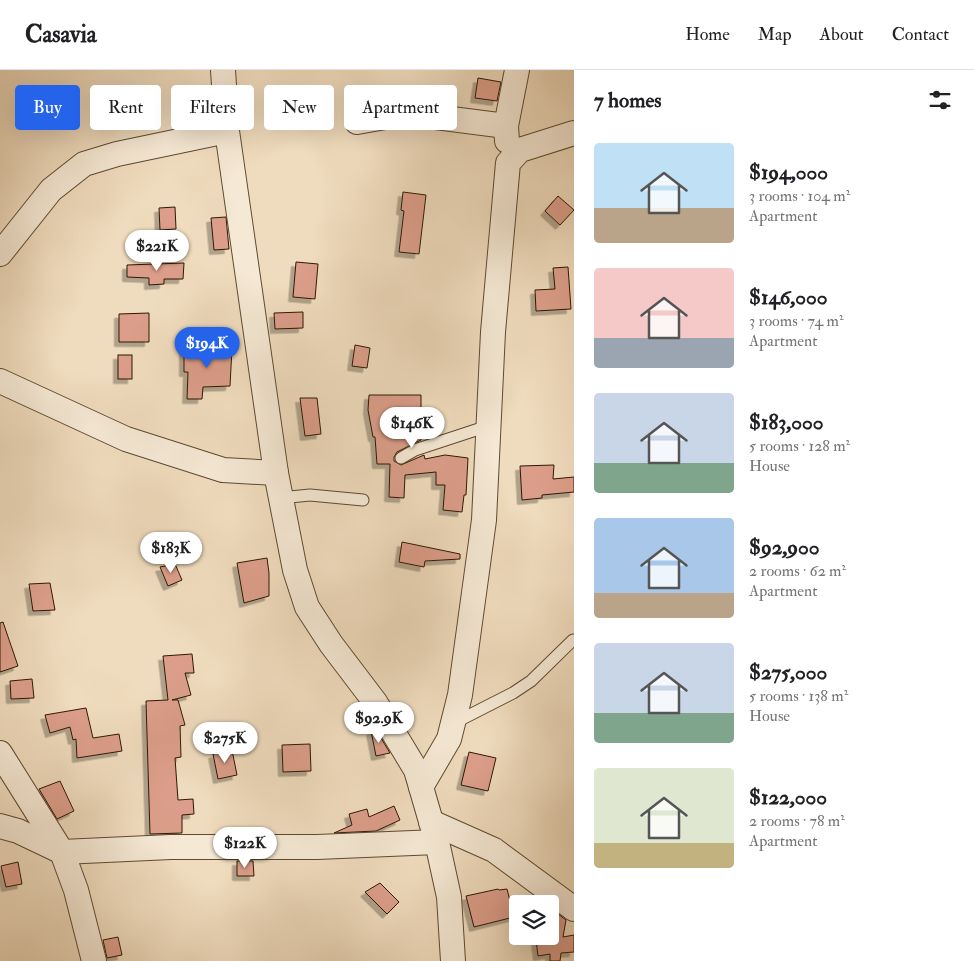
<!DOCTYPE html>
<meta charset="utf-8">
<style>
body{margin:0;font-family:"IM FELL Double Pica",serif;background:#f2f2f2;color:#202124;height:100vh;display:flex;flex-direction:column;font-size:19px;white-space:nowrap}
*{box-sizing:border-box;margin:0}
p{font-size:16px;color:#757577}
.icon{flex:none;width:28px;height:28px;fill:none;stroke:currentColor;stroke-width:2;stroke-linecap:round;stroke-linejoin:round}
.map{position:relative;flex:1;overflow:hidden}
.sheet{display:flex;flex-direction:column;background:#fff;width:400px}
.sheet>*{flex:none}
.banner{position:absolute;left:15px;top:15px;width:475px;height:45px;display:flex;gap:10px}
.buttons{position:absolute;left:509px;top:825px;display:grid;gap:10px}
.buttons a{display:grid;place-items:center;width:50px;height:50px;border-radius:5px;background:#fff;box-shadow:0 5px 20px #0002;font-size:25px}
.price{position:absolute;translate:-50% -42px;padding:0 11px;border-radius:18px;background:#fff;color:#222;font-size:16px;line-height:32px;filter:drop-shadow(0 1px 2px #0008)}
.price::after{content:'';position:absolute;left:50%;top:30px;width:15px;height:11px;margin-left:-8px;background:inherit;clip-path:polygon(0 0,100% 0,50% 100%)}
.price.selected{background:#2563eb;color:#fff}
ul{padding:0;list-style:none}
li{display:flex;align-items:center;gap:15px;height:125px;padding:0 20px}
li span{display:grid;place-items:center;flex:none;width:140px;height:100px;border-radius:5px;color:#555}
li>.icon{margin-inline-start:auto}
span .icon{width:60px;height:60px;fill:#fffc;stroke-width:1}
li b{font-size:21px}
h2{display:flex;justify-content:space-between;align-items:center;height:60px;padding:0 20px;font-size:21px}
.pill{padding:0 18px;border-radius:5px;background:#fff;box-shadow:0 5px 20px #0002;font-size:18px;line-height:45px}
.pill.selected{background:#2563eb;color:#fff}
header{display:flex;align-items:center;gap:30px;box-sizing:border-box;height:70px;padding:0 25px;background:#fff;border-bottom:1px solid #e0e0e0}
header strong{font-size:24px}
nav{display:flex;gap:28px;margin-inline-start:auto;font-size:18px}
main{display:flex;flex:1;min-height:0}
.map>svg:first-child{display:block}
.building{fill:#dc9e8a;stroke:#2d1903;filter:url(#shadow)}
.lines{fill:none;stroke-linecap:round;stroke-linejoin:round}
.service-casing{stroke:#5e4a32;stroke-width:13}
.minor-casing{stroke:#5e4a32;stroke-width:26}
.service{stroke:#f5e8d4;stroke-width:11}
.minor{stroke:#f5e8d4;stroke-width:24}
</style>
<header>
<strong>Casavia</strong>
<nav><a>Home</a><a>Map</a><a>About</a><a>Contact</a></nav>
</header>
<main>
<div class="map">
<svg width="574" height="891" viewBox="0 0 574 891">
<defs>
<filter id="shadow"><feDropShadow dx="-4.5" dy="4.5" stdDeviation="0" flood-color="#0004"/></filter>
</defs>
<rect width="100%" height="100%" fill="#efdbbd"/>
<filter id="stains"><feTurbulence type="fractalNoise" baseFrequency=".004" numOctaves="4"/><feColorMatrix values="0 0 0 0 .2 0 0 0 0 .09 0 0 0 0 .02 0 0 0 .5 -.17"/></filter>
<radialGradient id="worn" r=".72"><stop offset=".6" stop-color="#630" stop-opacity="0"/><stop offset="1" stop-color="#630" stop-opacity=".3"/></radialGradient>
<g class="building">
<path d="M478,8L501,12L497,31L475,28Z"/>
<path d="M403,122L426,125L419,184L399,182L404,141L401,140Z"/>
<path d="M558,126L574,140L560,155L545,141Z"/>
<path d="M175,137L176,159L160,160L159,138Z"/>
<path d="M226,147L229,179L214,180L211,148Z"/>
<path d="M296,192L318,194L315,229L293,227Z"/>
<path d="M184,193L183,209H164V214L149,215V208L127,207V195Z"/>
<path d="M568,197L571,239L536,241L535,220L555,219L553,198Z"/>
<path d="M303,242V258L275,259L274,243Z"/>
<path d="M149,243V272H119V244Z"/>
<path d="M355,275L370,278L367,298L352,296Z"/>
<path d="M184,277L232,278L230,316L203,317L202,329H187L188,302H184Z"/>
<rect x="118" y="285" width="14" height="24"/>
<path d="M369,325H421V340H415L421,370L397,382L394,387V391L401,395L424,385L425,389L445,385L468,388L466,425H464L462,442L443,440L445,415H436V402L405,405L404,428L389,427L390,394H377L375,367H373L368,340Z"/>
<path d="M300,328H317L321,364L305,366Z"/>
<path d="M554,395L553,409L574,407V422L542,425V428L522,430L520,396Z"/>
<path d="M402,472L460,484V489L425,491L424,497L399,492Z"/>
<path d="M267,488L269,503V526L244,533L237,493Z"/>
<path d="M175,494L182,510L168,516L160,497Z"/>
<path d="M50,513L55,540L33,541L29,514Z"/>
<path d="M3,552L18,596L0,602V553Z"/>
<path d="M192,584L194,603H185L191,625L172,630H178L185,655L180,656L181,687L175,688L178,730L193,729L194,744L182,745V763L150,764L146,631L168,630L163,586Z"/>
<path d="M32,609L34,628L11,629L10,611Z"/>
<path d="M86,638L93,668L119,664L122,681L77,688L76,669L73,670L70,657L50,663L45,645Z"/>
<path d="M376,660L390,683L376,686L371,661Z"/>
<path d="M310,674L311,701L283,702L282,675Z"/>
<path d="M232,680L237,705L218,709L213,684Z"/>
<path d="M469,682L496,688L488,721L461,715Z"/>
<path d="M60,711L74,741L57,749L39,719Z"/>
<path d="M394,736L400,750L376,761L334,763L352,755L349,744L367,739L369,747Z"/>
<path d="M237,791H253L254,806H237Z"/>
<path d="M18,792L22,814L6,817L1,796Z"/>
<path d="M380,813L399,832L387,844L365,822Z"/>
<path d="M498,819L499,820L507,819L514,847L474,857L466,826Z"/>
<path d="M550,838L566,850L563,867L574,865V882L561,883L560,891H550V884L538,886L536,870L550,868Z"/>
<path d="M118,867L122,885L107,888L103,870Z"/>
</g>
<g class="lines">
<defs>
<g id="service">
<path d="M401,388L415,380L488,356"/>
<path d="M280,428L310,425L363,430"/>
<path d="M454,653L513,623L531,611L573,570"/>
</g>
<g id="minor">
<path d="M223,0L227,61L276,403L295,500L307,537L331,574L375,632L416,700L437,772L449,827L453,891"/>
<path d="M357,52L391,46H428L506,56"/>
<path d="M507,71L506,56L517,0"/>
<path d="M0,184L51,120L84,94L117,84L227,61"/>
<path d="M0,311L126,369L223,400L276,403"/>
<path d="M0,683L62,782L76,820L94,891"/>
<path d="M421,717L449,669L460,625L484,450L493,262L508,93L520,80L574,63"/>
<path d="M431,752L494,780L574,839"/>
<path d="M0,756L18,761L62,782L171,777H317L437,772"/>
</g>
</defs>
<use href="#service" class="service-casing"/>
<use href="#minor" class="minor-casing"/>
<use href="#service" class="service"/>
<use href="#minor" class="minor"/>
</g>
<rect width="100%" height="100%" filter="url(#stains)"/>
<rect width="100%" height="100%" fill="url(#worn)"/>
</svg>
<div class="buttons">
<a><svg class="icon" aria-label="layers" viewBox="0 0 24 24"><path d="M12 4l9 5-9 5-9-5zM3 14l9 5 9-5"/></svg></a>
</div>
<b class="price" style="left:157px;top:202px">$221K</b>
<b class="price selected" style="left:207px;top:299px">$194K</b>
<b class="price" style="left:412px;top:379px">$146K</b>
<b class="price" style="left:171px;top:504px">$183K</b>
<b class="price" style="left:379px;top:674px">$92.9K</b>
<b class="price" style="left:225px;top:694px">$275K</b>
<b class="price" style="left:245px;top:799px">$122K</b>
<div class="banner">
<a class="pill selected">Buy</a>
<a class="pill">Rent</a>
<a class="pill">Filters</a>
<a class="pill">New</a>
<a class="pill">Apartment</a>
</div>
</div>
<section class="sheet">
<h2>7 homes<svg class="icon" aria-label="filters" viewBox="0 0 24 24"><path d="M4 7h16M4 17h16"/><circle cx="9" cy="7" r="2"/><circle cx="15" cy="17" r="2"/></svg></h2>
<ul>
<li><span style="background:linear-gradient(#bfe0f5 65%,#b9a48a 0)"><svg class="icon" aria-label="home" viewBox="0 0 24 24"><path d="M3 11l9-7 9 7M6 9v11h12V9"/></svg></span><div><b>$194,000</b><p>3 rooms · 104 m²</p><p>Apartment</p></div></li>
<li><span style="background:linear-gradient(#f6c9c9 70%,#9aa5b1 0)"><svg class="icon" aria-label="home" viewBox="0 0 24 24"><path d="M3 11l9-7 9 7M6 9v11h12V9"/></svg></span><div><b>$146,000</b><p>3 rooms · 74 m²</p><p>Apartment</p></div></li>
<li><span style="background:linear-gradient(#c9d6e8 70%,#7fa58c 0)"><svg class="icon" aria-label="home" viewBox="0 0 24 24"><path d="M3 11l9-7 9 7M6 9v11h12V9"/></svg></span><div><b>$183,000</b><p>5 rooms · 128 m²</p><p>House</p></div></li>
<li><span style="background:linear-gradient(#a9c7e8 75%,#b9a48a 0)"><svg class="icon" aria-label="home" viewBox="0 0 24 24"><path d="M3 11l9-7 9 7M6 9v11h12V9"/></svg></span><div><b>$92,900</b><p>2 rooms · 62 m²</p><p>Apartment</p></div></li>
<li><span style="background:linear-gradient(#c9d6e8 70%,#7fa58c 0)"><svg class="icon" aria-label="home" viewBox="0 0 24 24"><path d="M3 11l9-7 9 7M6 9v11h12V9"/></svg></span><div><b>$275,000</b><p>5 rooms · 138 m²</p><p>House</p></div></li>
<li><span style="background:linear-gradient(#dfe7d0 75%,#c2b280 0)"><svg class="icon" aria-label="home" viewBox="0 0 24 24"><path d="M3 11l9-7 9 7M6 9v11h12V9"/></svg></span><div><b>$122,000</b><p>2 rooms · 78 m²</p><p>Apartment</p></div></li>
</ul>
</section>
</main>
